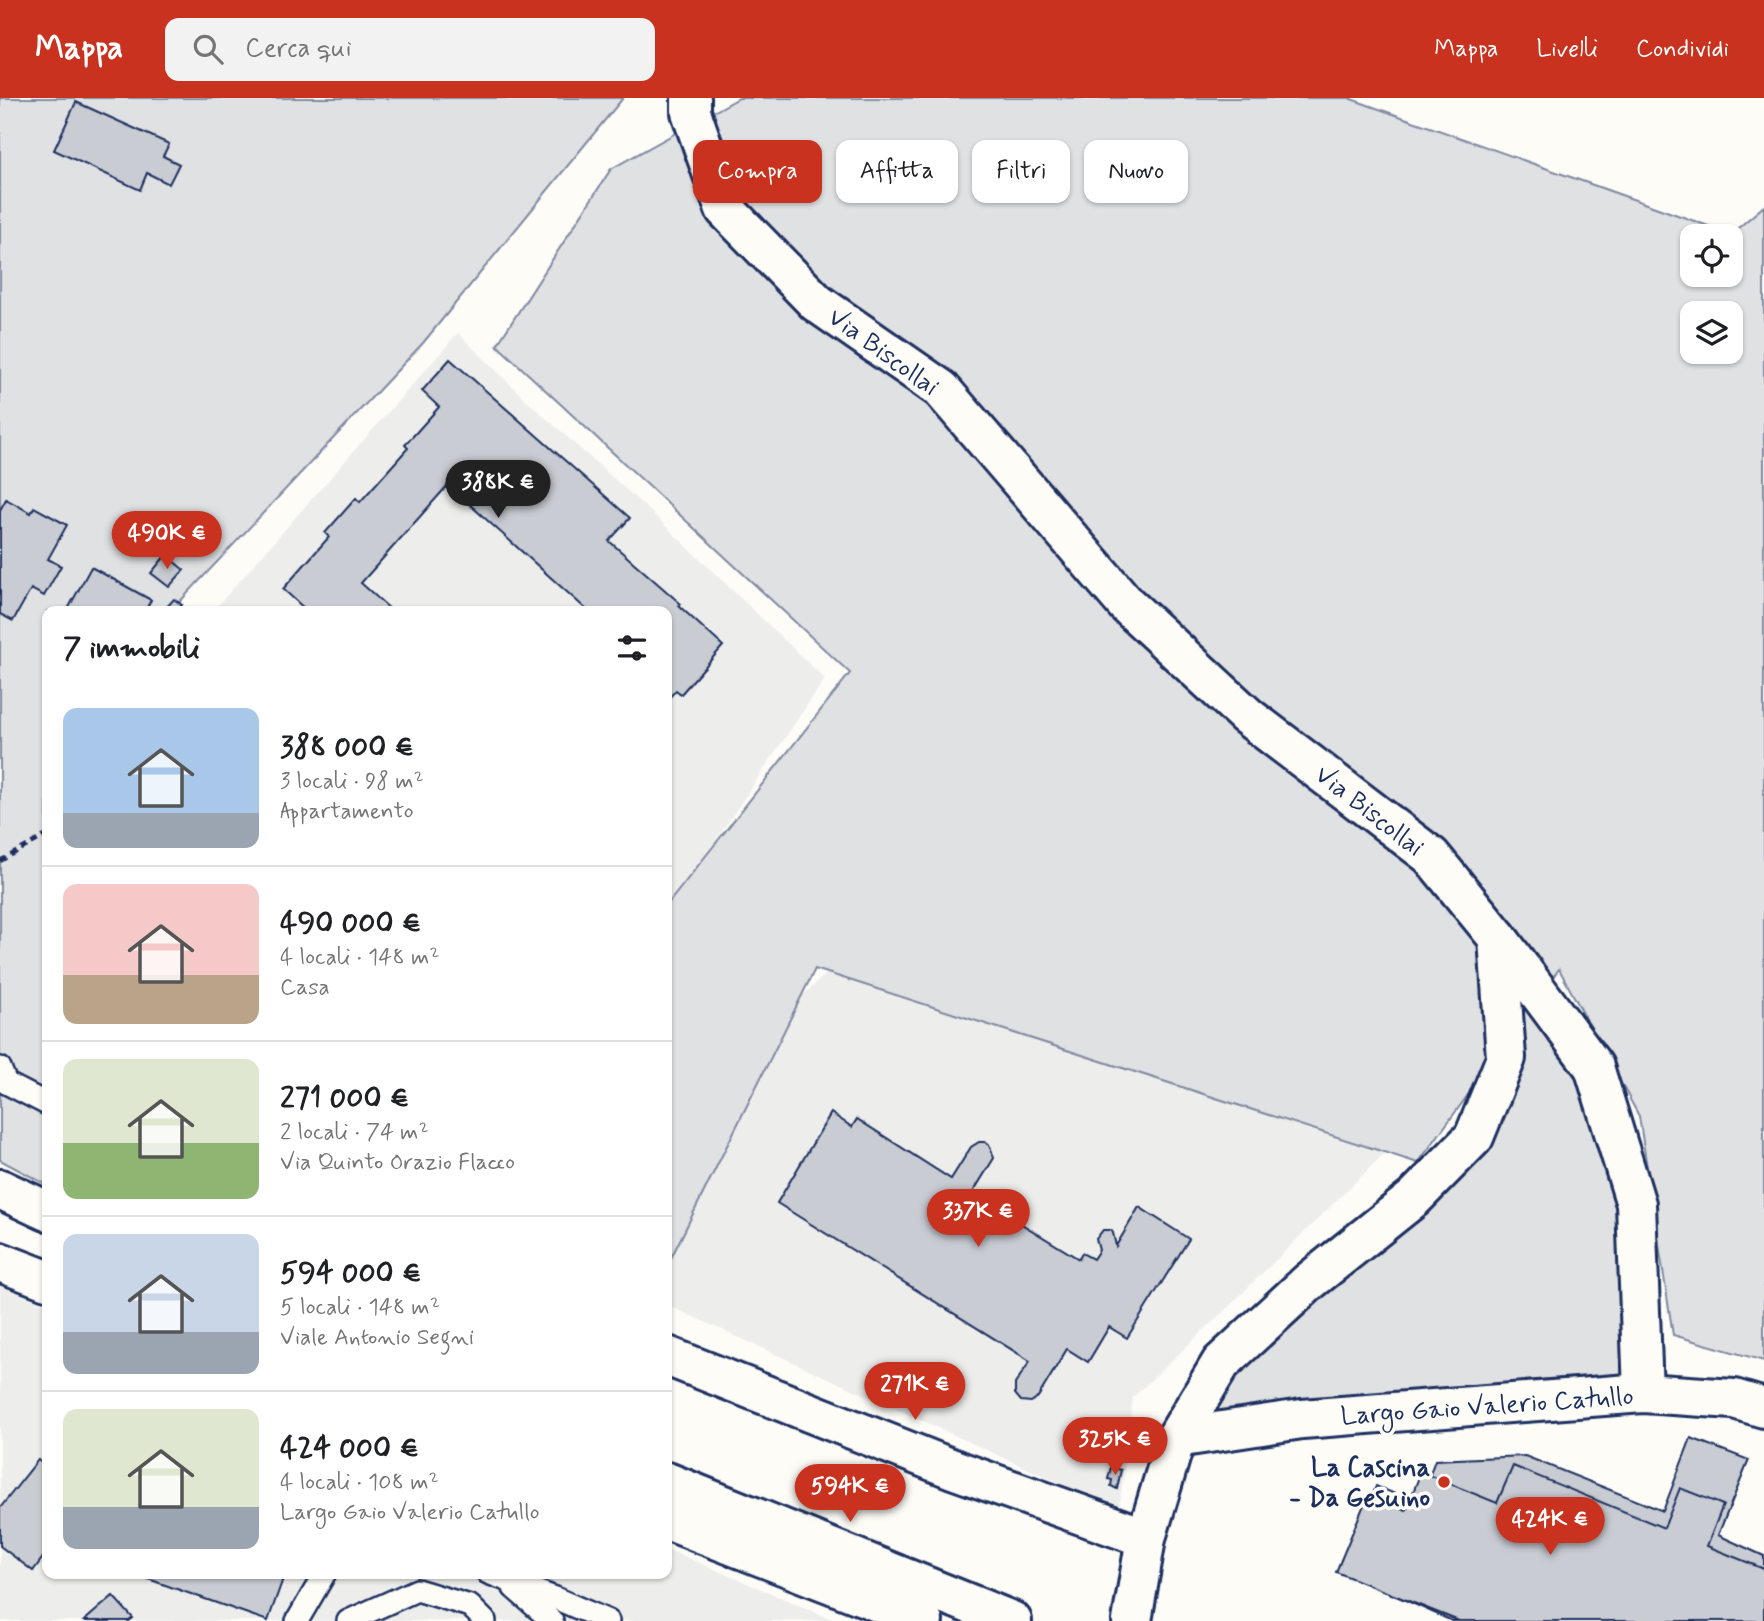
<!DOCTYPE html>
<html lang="it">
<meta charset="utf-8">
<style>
body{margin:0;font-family:Mynerve,sans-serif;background:#f2f2f2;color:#202124;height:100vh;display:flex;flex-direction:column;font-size:26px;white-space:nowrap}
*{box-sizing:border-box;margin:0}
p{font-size:23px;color:#757577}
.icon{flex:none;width:38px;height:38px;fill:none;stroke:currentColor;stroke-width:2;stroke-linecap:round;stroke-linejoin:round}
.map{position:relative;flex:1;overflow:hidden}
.drawer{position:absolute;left:42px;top:508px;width:630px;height:973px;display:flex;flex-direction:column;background:#fff;border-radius:14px;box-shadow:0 2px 5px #0004}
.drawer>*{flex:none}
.banner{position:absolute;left:693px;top:42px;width:665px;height:63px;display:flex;gap:14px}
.controls{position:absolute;left:1680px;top:126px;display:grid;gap:14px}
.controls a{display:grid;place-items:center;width:63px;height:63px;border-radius:14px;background:#fff;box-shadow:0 2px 5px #0004;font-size:35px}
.price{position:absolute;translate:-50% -60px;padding:0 16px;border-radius:24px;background:#c8321e;color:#fff;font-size:23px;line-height:46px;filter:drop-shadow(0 2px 4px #0008)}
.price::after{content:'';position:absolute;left:50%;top:42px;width:21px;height:16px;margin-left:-10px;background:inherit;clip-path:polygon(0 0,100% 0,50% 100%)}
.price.active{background:#222;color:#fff}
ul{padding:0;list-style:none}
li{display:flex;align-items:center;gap:21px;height:175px;padding:0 21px}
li+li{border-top:2px solid #e0e0e0}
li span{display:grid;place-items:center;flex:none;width:196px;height:140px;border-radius:14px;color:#555}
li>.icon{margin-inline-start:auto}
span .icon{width:84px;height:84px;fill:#fffc;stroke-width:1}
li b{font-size:30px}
h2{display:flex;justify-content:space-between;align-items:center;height:84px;padding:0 21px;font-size:30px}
.chip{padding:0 24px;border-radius:14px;background:#fff;box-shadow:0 2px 5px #0004;font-size:24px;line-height:63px}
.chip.active{background:#c8321e;color:#fff}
header{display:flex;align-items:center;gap:42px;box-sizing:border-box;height:98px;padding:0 35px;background:#c8321e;color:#fff}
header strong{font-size:33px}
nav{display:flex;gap:38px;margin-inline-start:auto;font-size:24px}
.search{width:490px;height:63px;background:#f2f2f2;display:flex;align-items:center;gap:18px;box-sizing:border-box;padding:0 24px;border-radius:14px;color:#757577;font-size:26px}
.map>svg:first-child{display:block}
.built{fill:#edeeec}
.green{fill:#e0e1e3;stroke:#7e88a0;stroke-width:2;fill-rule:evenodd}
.building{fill:#c9ccd3;stroke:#1b2f5e;stroke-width:2}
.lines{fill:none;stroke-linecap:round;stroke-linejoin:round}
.service-casing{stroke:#1b2f5e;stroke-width:26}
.minor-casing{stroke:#1b2f5e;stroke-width:44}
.secondary-casing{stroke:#1b2f5e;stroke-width:44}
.path{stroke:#1b2f5e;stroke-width:4.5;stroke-dasharray:7 5;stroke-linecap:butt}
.service{stroke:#fdfcf7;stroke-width:21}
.minor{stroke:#fdfcf7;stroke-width:38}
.secondary{stroke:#fdfcf7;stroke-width:38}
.poi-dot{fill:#c8321e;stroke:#fdfcf7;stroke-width:2.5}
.labels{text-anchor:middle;stroke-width:7;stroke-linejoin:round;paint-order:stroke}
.street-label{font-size:26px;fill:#1b2f5e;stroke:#fdfcf7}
.poi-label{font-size:26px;font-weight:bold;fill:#1b2f5e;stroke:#fdfcf7;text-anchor:end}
</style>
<header>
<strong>Mappa</strong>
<div class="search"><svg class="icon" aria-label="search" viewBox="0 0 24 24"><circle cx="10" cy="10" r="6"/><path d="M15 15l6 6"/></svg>Cerca qui</div>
<nav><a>Mappa</a><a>Livelli</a><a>Condividi</a></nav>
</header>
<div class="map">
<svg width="1764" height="1523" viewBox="0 0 1764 1523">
<rect width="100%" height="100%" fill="#fdfcf7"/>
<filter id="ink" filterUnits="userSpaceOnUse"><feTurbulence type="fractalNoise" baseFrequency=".0143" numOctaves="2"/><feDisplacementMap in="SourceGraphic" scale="14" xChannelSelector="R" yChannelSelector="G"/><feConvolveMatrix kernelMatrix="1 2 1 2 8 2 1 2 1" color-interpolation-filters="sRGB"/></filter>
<g filter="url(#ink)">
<g class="built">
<path d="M458,235L526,302L652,415L825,581L667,814V513H213Z"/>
<path d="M837,866L1395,1045L1223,1214L1133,1299L1119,1412L667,1207V1143L773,925Z"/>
<path d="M0,1188L47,1207V1475H667V1451L836,1523H0Z"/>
</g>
<g class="green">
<path d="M0,0H623L423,245L171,513H47V1087L0,1062Z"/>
<path d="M739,0H1351V1L1731,136L1764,108V1263L1673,1237L1639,1018L1559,871L1535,903L1586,972L1627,1108L1633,1287L1186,1325L1481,1043L1512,937L1418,1065L815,871L667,1168V807L850,575L497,247L611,71ZM1692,138H1731V177H1692ZM1692,215H1731V254H1692Z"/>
</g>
<g class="building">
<path d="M76,4L169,46L163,58L179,66L169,86L147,75L140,92L54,52Z"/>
<path d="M450,261L630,420L609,443L681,506L679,508L723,548L681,596L676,592L667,602V513H588L448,387L361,485L392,513H307L283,491L329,439L325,435L356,400L360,404L408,350L405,347L439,309L422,293Z"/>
<path d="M6,401L31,415L34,409L67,427L48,461L61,468L44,498L31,491L13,523L0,516V412Z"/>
<path d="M166,457L184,472L169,489L151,475Z"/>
<path d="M91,469L151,502L145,513H67Z"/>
<path d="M174,501L182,507L177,513H163Z"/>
<path d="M831,1015L852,1029L857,1021L951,1081L971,1049L979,1044H985L990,1048L994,1060L964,1109L985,1123L994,1109L1079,1161L1082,1155L1093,1161L1099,1152L1096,1141L1103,1132H1111L1113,1135L1116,1148L1139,1109L1189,1141L1127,1240L1109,1229L1088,1264L1067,1251L1038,1299L1031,1304L1021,1303L1015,1296V1286L1030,1263L777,1105Z"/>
<path d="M1691,1340L1749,1362L1718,1437L1764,1458V1523H1452L1342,1474L1376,1388L1419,1406L1435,1362L1525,1358L1663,1413Z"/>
<path d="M38,1362L47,1369V1454L33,1473L0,1448V1410Z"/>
<path d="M1513,1368L1664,1430L1680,1390L1723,1407L1707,1448L1764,1471V1523H1459L1336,1474L1368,1397L1406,1412L1421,1374L1497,1405Z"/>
<path d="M1111,1369L1121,1372L1117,1391L1111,1388L1112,1382L1108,1381Z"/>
<path d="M131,1475H285L268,1523Z"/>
<path d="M113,1498L133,1520L129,1523H84Z"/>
</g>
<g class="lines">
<defs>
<g id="service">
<path d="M0,970L6,985L47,1006"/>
<path d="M488,1475L555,1500L608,1523"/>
<path d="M514,1490L552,1523"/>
<path d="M297,1523L325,1475"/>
<path d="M348,1523L417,1492L470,1508L485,1523"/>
</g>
<g id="minor">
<path d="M691,0V14L725,111L817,205L941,291L1126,506L1247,618L1431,758L1498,840L1506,960L1474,1039L1414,1100L1310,1183L1221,1265L1176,1340L1146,1440L1132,1523"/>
<path d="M1498,840L1594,969L1636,1106L1643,1295"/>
<path d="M667,1258L953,1371L1146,1440"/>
<path d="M1176,1340L1302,1321L1643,1295L1734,1301L1764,1310"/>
</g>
<g id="secondary">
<path d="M0,1091L47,1113"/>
<path d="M0,1164L47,1182"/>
<path d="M667,1384L1012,1523"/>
<path d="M667,1422L868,1500L923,1523"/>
</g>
</defs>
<use href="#service" class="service-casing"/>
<use href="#minor" class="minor-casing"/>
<use href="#secondary" class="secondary-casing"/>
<path class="path" d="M0,763L47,737"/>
<use href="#service" class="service"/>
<use href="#minor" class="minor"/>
<use href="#secondary" class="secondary"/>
</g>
</g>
<circle class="poi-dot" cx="1444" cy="1384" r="7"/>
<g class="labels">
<g class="street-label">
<text transform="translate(884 253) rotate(36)" y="9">Via Biscollai</text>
<text transform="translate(1370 712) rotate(38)" y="9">Via Biscollai</text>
<text transform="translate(1487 1307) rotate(-4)" y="9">Largo Gaio Valerio Catullo</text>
</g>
<g class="poi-label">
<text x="1430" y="1378">La Cascina<tspan x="1430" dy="30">- Da Gesuino</tspan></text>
</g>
</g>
</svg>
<div class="controls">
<a><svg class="icon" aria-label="locate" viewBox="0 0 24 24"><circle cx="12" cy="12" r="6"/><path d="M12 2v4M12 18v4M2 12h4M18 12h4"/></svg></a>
<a><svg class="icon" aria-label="layers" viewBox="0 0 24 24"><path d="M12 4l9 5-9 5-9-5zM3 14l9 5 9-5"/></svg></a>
</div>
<b class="price active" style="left:498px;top:422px">388K €</b>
<b class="price" style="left:167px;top:473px">490K €</b>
<b class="price" style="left:978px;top:1151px">337K €</b>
<b class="price" style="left:915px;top:1324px">271K €</b>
<b class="price" style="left:1115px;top:1379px">325K €</b>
<b class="price" style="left:850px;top:1426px">594K €</b>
<b class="price" style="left:1550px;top:1459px">424K €</b>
<div class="banner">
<a class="chip active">Compra</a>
<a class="chip">Affitta</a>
<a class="chip">Filtri</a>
<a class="chip">Nuovo</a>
</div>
<section class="drawer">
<h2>7 immobili<svg class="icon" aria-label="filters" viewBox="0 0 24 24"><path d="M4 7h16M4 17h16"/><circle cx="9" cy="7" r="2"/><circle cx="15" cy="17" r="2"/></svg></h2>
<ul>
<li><span style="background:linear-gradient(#a9c7e8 75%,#9aa5b1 0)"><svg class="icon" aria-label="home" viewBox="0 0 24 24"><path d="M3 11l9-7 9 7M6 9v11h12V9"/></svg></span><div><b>388 000 €</b><p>3 locali · 98 m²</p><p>Appartamento</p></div></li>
<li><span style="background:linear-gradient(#f6c9c9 65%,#b9a48a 0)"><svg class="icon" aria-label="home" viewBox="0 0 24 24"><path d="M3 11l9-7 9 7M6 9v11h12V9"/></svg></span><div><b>490 000 €</b><p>4 locali · 148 m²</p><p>Casa</p></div></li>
<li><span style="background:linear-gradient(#dfe7d0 60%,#8fb573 0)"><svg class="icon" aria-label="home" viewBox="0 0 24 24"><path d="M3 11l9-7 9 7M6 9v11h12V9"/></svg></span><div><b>271 000 €</b><p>2 locali · 74 m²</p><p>Via Quinto Orazio Flacco</p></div></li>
<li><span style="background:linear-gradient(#c9d6e8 70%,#9aa5b1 0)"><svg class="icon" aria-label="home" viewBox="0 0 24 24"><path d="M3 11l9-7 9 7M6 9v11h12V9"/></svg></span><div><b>594 000 €</b><p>5 locali · 148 m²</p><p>Viale Antonio Segni</p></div></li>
<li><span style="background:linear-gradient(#dfe7d0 70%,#9aa5b1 0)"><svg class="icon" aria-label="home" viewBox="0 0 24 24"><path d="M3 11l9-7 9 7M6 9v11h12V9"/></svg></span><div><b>424 000 €</b><p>4 locali · 108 m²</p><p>Largo Gaio Valerio Catullo</p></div></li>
</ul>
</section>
</div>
